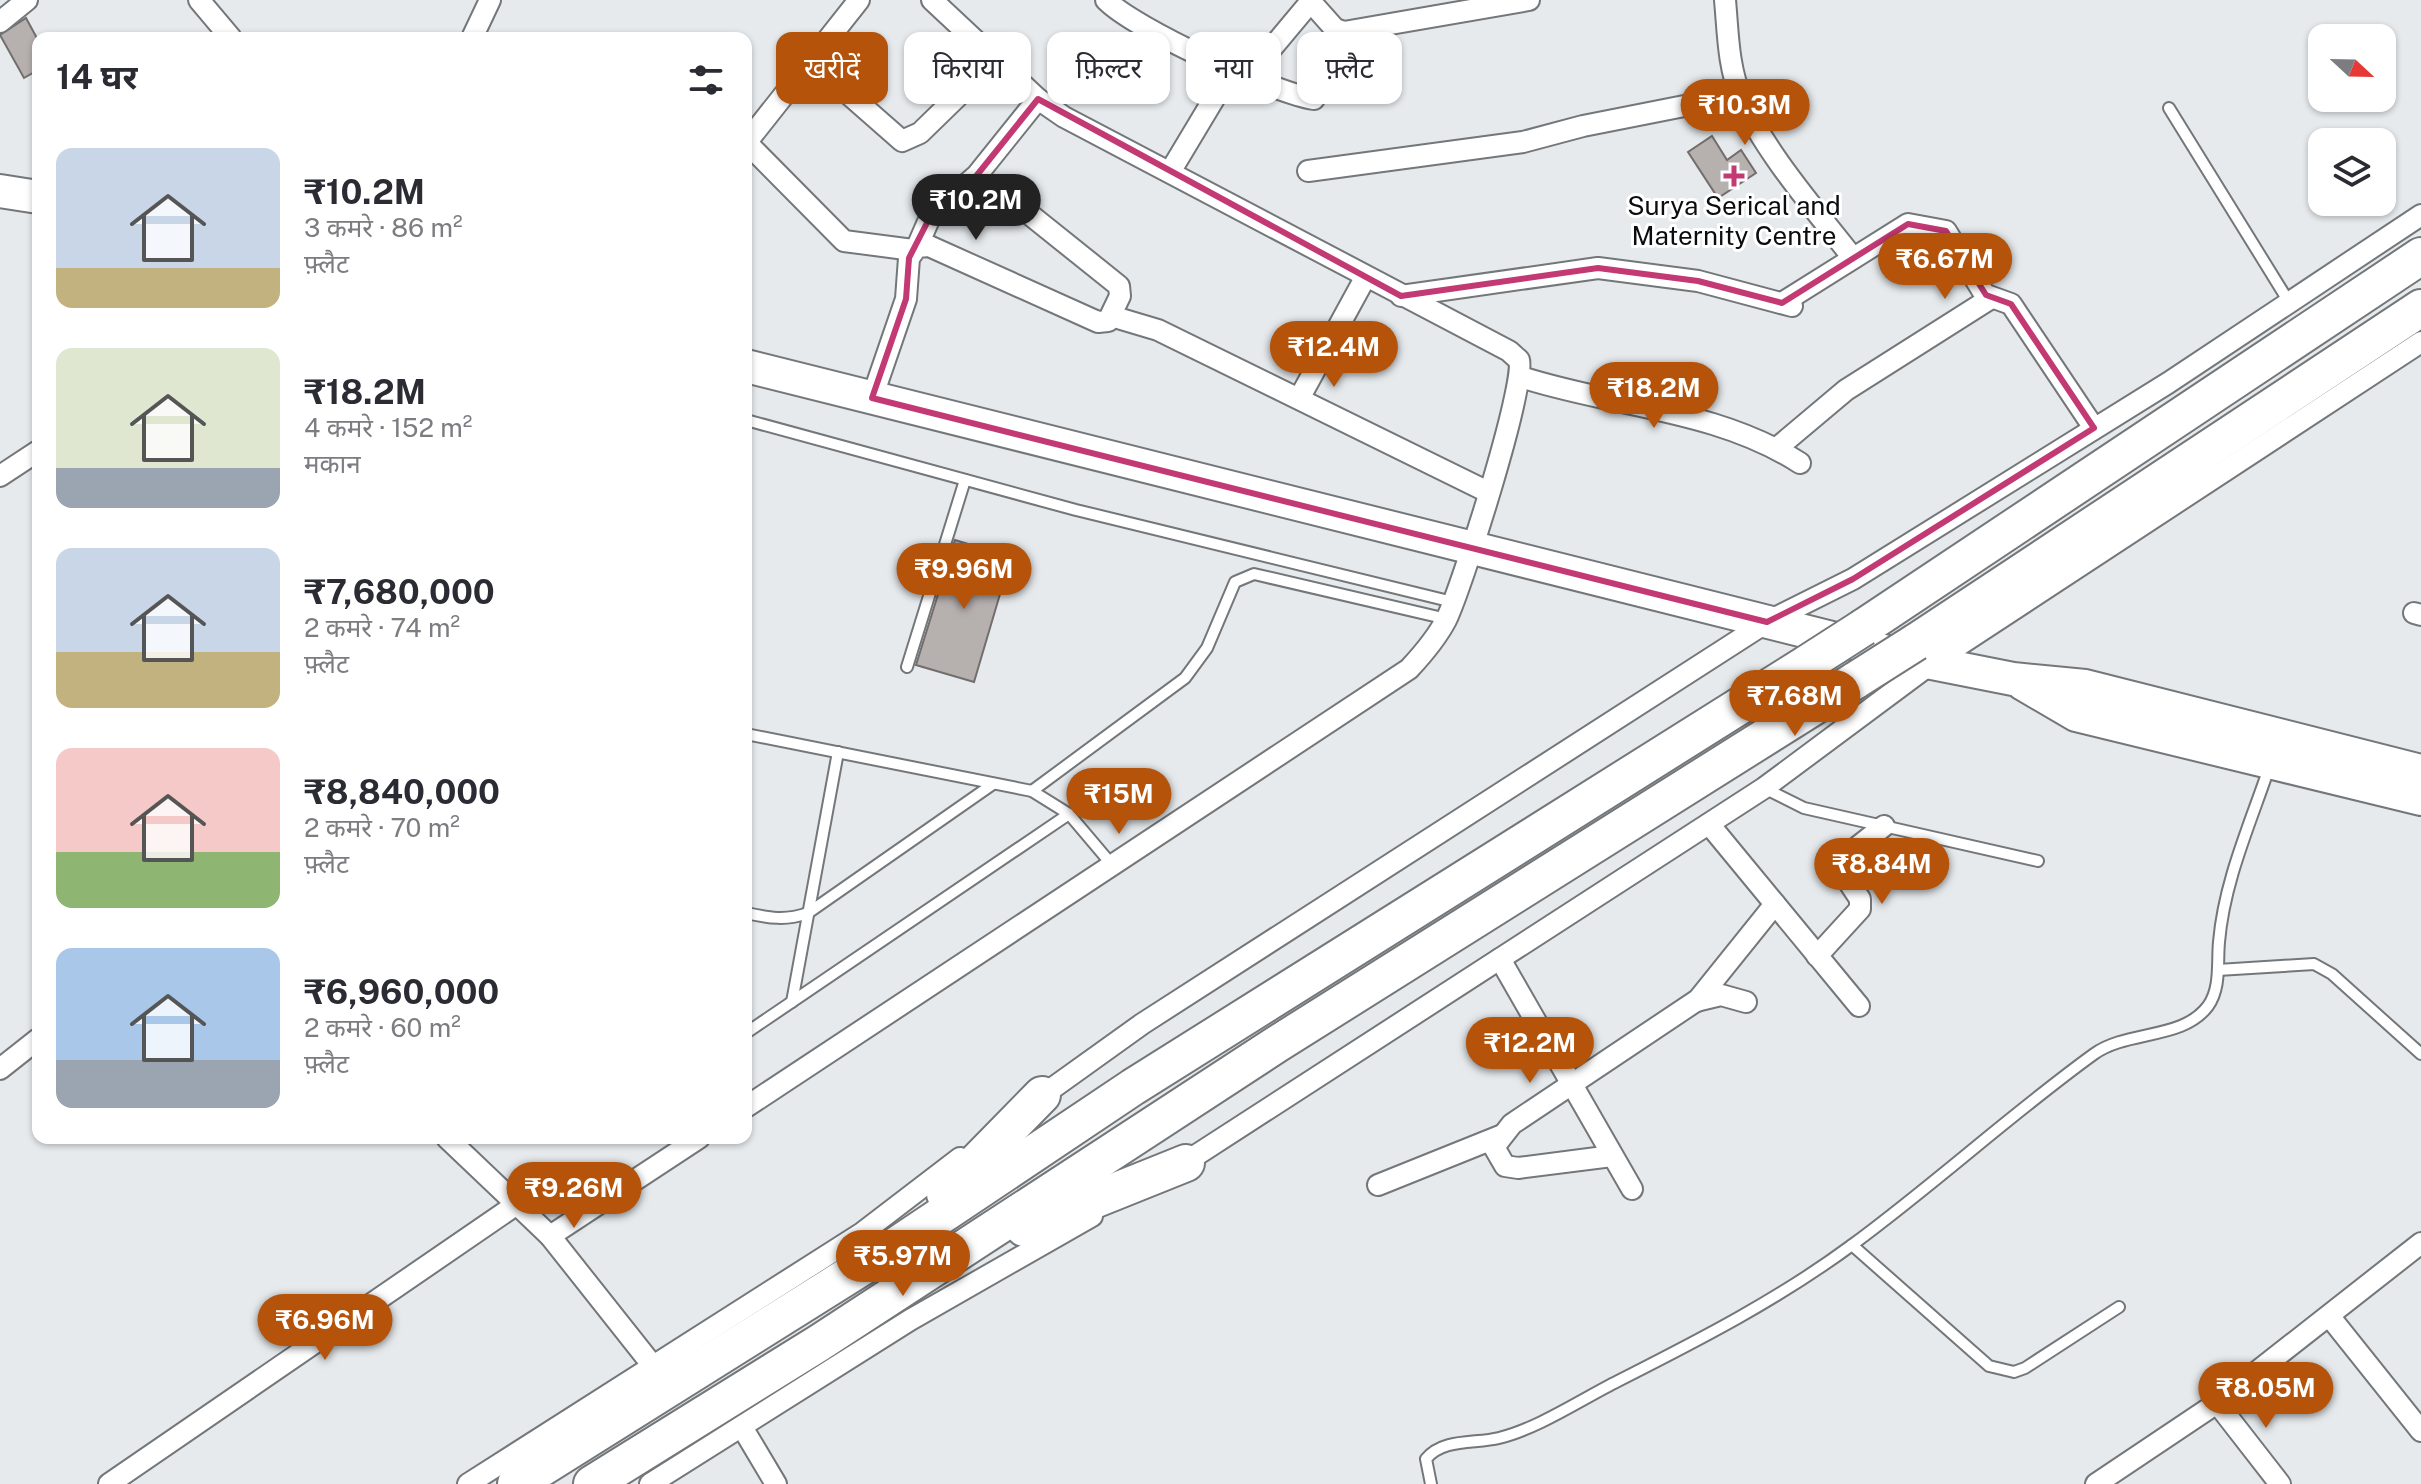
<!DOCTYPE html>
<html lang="hi">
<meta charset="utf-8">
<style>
body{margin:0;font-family:"Public Sans","Noto Sans Devanagari",sans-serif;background:#f2f2f3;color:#2b2b33;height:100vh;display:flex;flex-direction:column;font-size:30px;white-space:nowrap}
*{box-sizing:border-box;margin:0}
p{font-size:26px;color:#7c7c81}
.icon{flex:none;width:44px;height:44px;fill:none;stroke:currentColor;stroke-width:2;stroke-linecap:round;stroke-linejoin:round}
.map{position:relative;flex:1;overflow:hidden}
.panel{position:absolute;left:32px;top:32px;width:720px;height:1112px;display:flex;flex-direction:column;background:#fff;border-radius:16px;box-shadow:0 2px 6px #0004}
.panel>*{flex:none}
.banner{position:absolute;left:776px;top:32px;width:760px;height:72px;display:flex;gap:16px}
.needle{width:52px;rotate:112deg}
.controls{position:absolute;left:2308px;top:24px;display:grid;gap:16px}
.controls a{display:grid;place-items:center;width:88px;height:88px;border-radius:16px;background:#fff;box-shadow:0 2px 6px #0004;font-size:40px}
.price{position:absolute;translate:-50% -68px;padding:0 18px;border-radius:28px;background:#b45309;color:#fff;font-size:26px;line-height:52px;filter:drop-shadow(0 2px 4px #0008)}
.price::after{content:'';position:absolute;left:50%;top:48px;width:24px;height:18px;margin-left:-12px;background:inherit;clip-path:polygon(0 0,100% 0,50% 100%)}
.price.selected{background:#222;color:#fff}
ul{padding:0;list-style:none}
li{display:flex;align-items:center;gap:24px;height:200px;padding:0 24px}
li span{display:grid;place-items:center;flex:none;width:224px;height:160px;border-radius:16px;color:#555}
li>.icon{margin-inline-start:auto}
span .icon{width:96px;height:96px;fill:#fffc;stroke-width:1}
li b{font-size:34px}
h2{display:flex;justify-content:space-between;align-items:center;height:96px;padding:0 24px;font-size:34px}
.pill{padding:0 28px;border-radius:16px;background:#fff;box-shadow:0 2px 6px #0004;font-size:28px;line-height:72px}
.pill.selected{background:#b45309;color:#fff}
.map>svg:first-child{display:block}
.building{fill:#b6b0af;stroke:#736e6d;stroke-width:2}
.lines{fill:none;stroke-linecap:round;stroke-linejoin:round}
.lane-casing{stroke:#73777a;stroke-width:14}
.street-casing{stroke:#73777a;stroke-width:24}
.primary-casing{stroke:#73777a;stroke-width:36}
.highway-casing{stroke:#73777a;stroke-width:40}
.lane{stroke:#fff;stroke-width:10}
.street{stroke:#fff;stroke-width:20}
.primary{stroke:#fff;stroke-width:32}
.highway{stroke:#fff;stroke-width:36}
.highway-bridge-casing{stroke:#73777a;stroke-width:40;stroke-linecap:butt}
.highway-bridge{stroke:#fff;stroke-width:36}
.marked{fill:none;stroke:#c23974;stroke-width:6;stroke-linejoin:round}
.poi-dot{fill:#c23974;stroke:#fff;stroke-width:3}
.labels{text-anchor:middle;stroke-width:6;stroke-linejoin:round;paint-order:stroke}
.poi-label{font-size:26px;fill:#0b0c0e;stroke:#fff}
</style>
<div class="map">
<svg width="2421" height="1484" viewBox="0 0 2421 1484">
<rect width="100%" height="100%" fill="#e6eaed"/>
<g class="building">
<path d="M26,18L38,40V70L24,78L0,35Z"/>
<path d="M1712,136L1727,160L1741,150L1756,173L1718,198L1688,152Z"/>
<path d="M955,540L1011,557L974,682L916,665Z"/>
</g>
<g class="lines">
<defs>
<g id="lane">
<path d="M2169,108L2289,302"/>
<path d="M746,420L1076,510L1453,602"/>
<path d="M907,667L965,480"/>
<path d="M746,734L1032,791L1069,814L1113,866"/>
<path d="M1764,788L1804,808L2038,861"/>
<path d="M1032,791L1185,678L1207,648L1235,582L1254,574L1447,619"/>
<path d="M746,913C769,918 786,921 808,913L993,784"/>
<path d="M2218,970L2314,964L2332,974L2421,1054"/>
<path d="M792,1002L838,752"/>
<path d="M746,1033L1069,814"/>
<path d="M1852,1245L1989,1366L2014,1372L2025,1368L2119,1307"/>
<path d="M1431,1484L1426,1459C1443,1438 1475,1444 1499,1438C1537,1429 1582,1399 1618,1381C1699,1340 1779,1299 1852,1245C1935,1184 2011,1114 2094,1054C2127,1030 2183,1040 2208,1006C2221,988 2217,963 2219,942C2224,882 2250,824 2269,768"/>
</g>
<g id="street">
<path d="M199,0L231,38"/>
<path d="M1106,0C1135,29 1274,93 1314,99"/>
<path d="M1725,0C1728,32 1728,67 1741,97C1762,149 1818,213 1853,258"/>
<path d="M1311,2L1335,29L1344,32L1529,0"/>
<path d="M0,22L27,0"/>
<path d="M472,38L490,0"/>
<path d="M816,56L820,69L902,141L920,133L997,58"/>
<path d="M746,142L844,241L913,250"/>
<path d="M746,143L859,0"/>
<path d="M1308,171L1523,142L1583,126L1740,95"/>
<path d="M1170,172L1221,87L1266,55L1312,0"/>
<path d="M917,247L931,215L977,175L1038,99"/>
<path d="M1986,295L2011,304L2094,428"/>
<path d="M1401,296L1598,268L1698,281L1792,306"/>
<path d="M1111,316L1158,330L1488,492"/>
<path d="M1521,377C1613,407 1716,409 1800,463"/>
<path d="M1300,397L1365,278"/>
<path d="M872,398L906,299L909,258L917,247L929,246L1098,322L1108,321L1120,296L1119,286L1018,205"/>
<path d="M1777,448L1846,390L1988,300L1946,231L1908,224L1782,303"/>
<path d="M0,476L38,451"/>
<path d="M2414,613L2421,615"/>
<path d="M1709,824L1859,1006"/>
<path d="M1817,956L1860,909V899L1838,866L1841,860L1884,826"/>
<path d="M1500,959L1632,1189"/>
<path d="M1697,1001L1775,904"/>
<path d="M0,1069L38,1039"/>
<path d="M1036,1100L1142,1024L1767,622L1853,579L2168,383L2421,215"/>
<path d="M746,1107L1409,669C1423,654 1436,639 1446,620C1461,590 1527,383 1519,360L1509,351L1064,117L1038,99L932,0"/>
<path d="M447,1138L550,1236L653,1366"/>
<path d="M1612,1156L1518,1168L1505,1166L1494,1147L1512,1124L1696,1001L1721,995L1746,1002"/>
<path d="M1178,1167L1764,788L1932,663L2421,342"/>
<path d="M1378,1185L1500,1136"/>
<path d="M550,1236L699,1138"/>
<path d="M2330,1317L2421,1431"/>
<path d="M2217,1403L2280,1484"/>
<path d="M742,1427L776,1484"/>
<path d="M109,1484L517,1204"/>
<path d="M468,1484L862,1233L960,1158"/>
<path d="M650,1484L910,1320L1092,1216"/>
<path d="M2096,1484L2217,1403L2421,1243"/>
</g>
<g id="primary">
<path d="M0,191L38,197"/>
<path d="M746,366L1932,663L2013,679L2085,686L2421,771"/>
<path d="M2023,684L2076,715L2421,799"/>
</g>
<g id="highway">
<path d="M1864,627L2421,256"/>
<path d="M1916,642L2421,308"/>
<path d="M945,1194L1042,1095"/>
<path d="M1024,1228L1186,1163"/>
<path d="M516,1484L894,1247L1133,1087L1808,663"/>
<path d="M592,1484L819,1343L1277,1044L1856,680"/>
</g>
</defs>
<use href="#lane" class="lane-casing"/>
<use href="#street" class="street-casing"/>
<use href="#primary" class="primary-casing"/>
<use href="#highway" class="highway-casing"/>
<use href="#lane" class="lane"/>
<use href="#street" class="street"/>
<use href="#primary" class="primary"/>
<use href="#highway" class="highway"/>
<defs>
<g id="highway-bridge">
<path d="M1808,663L1864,627"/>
<path d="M1856,680L1916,642"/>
</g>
</defs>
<use href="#highway-bridge" class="highway-bridge-casing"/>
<use href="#highway-bridge" class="highway-bridge"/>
</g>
<path class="marked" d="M1038,99L1401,296L1598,268L1698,281L1782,303L1908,224L1946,231L1986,295L2011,304L2094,428L1853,579L1767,622L872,398L906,299L909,258L931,215L977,175Z"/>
<path class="poi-dot" d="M1730 164h8v8h8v8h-8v8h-8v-8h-8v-8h8z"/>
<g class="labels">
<g class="poi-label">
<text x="1734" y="215">Surya Serical and<tspan x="1734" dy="30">Maternity Centre</tspan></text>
</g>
</g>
</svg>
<div class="controls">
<a><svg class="needle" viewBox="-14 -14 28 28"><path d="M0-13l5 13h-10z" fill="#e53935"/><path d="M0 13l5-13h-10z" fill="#7c7c81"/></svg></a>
<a><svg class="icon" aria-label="layers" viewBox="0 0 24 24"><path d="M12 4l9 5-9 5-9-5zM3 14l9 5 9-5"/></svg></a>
</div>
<b class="price" style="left:1745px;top:147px">₹10.3M</b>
<b class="price selected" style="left:976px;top:242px">₹10.2M</b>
<b class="price" style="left:1945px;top:301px">₹6.67M</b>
<b class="price" style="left:1334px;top:389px">₹12.4M</b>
<b class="price" style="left:1654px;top:430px">₹18.2M</b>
<b class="price" style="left:964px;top:611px">₹9.96M</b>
<b class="price" style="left:1795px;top:738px">₹7.68M</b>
<b class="price" style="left:1119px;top:836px">₹15M</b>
<b class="price" style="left:1882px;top:906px">₹8.84M</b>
<b class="price" style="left:1530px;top:1085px">₹12.2M</b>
<b class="price" style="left:574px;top:1230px">₹9.26M</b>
<b class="price" style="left:903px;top:1298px">₹5.97M</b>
<b class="price" style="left:325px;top:1362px">₹6.96M</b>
<b class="price" style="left:2266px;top:1430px">₹8.05M</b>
<div class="banner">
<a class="pill selected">खरीदें</a>
<a class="pill">किराया</a>
<a class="pill">फ़िल्टर</a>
<a class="pill">नया</a>
<a class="pill">फ़्लैट</a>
</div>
<section class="panel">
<h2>14 घर<svg class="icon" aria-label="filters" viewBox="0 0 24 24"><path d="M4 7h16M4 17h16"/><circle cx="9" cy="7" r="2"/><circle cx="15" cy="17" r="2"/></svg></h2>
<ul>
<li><span style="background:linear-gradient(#c9d6e8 75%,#c2b280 0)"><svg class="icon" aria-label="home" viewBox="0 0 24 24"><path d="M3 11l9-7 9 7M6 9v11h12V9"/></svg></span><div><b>₹10.2M</b><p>3 कमरे · 86 m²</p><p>फ़्लैट</p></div></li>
<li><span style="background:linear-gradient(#dfe7d0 75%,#9aa5b1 0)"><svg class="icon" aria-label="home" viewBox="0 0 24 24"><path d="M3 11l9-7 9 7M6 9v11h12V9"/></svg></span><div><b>₹18.2M</b><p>4 कमरे · 152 m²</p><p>मकान</p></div></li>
<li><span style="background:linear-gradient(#c9d6e8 65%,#c2b280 0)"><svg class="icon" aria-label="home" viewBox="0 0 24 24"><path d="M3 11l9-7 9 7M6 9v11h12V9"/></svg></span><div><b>₹7,680,000</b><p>2 कमरे · 74 m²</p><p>फ़्लैट</p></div></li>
<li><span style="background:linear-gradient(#f6c9c9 65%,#8fb573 0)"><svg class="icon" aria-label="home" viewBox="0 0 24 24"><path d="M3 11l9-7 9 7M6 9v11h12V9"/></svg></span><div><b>₹8,840,000</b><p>2 कमरे · 70 m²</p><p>फ़्लैट</p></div></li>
<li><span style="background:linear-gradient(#a9c7e8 70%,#9aa5b1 0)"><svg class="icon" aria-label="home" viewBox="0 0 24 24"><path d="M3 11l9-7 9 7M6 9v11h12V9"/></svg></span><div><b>₹6,960,000</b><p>2 कमरे · 60 m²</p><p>फ़्लैट</p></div></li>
</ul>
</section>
</div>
